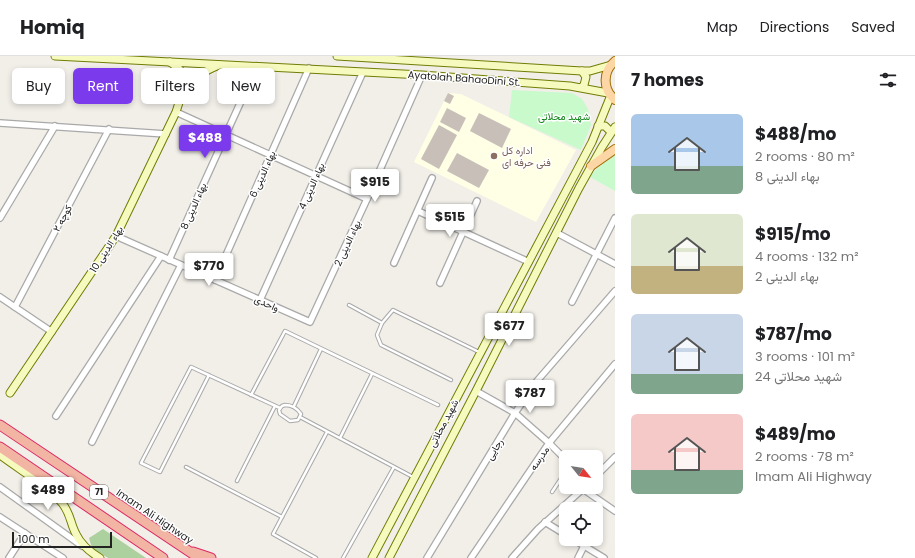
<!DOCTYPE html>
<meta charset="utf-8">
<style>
body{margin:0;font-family:Poppins,Vazirmatn,sans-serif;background:#f6f6f6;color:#202124;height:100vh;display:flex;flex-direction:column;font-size:15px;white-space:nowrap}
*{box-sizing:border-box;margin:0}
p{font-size:13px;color:#757577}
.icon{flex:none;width:22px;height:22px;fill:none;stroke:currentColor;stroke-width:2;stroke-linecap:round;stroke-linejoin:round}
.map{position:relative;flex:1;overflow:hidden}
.details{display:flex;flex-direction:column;background:#fff;width:300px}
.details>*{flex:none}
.guide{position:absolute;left:12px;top:12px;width:380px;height:36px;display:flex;gap:8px}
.needle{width:26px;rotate:120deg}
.fabs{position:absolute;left:559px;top:394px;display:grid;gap:8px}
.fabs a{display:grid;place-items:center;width:44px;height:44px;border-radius:6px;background:#fff;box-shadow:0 2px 6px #0003;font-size:20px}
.scale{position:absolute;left:12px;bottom:10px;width:100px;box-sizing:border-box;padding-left:4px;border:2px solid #222;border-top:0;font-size:11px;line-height:14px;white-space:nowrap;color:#222;-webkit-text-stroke:3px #fff;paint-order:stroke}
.price{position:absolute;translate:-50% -34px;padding:0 9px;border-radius:4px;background:#fff;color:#222;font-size:13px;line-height:26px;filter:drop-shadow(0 1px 2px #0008)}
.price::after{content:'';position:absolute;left:50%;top:24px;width:12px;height:9px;margin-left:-6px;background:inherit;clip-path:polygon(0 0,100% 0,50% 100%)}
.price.on{background:#7c3aed;color:#fff}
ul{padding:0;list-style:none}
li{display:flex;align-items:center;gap:12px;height:100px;padding:0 16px}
li span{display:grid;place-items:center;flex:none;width:112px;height:80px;border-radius:6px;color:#555}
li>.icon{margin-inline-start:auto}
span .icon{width:48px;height:48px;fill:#fffc;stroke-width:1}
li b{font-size:17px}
h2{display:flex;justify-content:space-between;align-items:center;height:48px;padding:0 16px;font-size:17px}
.pill{padding:0 14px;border-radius:6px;background:#fff;box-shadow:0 2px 6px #0003;font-size:14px;line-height:36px}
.pill.on{background:#7c3aed;color:#fff}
header{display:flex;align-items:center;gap:24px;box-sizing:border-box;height:56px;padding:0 20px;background:#fff;border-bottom:1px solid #e0e0e0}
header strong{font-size:19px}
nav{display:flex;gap:22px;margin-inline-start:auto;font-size:14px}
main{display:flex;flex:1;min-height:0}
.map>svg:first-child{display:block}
.education{fill:#ffffe5}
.forest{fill:#add19e}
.park{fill:#c8facc}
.building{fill:#c7bfb8}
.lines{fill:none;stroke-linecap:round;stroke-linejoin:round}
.service-casing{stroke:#a9a9a9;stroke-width:4.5}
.minor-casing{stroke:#a9a9a9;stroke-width:8}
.secondary-casing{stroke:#707d05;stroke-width:9}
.primary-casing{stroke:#a06b00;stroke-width:10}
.trunk-casing{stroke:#dc2a67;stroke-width:11}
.service{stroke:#fff;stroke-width:2.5}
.minor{stroke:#fff;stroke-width:5.5}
.secondary{stroke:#f7fabf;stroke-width:7}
.primary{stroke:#fcd6a4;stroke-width:8}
.trunk{stroke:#f2b4a3;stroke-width:9}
.education-dot{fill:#8d6e63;stroke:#fff;stroke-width:1.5}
.labels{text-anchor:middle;stroke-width:3;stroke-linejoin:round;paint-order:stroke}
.shield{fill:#fff;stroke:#646464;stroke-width:1}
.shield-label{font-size:9px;font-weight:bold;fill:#222}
.street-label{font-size:10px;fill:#222;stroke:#fff}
.park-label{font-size:10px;fill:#0c8416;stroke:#fff}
.education-label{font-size:10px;fill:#785e54;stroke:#fff;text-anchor:start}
</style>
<header>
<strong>Homiq</strong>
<nav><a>Map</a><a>Directions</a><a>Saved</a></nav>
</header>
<main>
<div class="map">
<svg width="615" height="502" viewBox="0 0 615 502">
<rect width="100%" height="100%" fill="#f2efe9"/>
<path class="education" d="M448,37L461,38L576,94L536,166L414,106Z"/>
<path class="forest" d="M103,473L146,502H108L92,492L89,482Z"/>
<g class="park">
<path d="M512,34L572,37L582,43L588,53L591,69L581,94L509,61Z"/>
<path d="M615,99V135L590,121L597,112Z"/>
</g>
<g class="building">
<path d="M448,37L454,40L450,48L444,45Z"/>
<path d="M447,52L466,62L459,76L440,66Z"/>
<path d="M479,57L511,73L502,92L470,75Z"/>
<path d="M439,69L457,79L439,113L421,103Z"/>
<path d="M457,97L489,114L479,132L447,115Z"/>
</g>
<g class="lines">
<defs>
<g id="service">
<path d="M349,249L382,267"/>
<path d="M209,319L160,416L141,407L191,311L280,352"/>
<path d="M451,324L381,289L377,279L382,267L393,254L479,296"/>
<path d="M251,339L285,275L438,349"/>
<path d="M285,349C292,349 297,352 301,358L298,364L290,365L280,358L279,354L282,350Z"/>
<path d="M294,350L321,293"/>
<path d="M300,361L413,421"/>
<path d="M340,382L372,318"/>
<path d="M186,411L282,461"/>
<path d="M237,425L275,350"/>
<path d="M552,436L566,415"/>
<path d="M316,502L273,478L327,376"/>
<path d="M343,502L394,411"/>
</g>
<g id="minor">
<path d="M176,56L367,143"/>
<path d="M0,67L166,78"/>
<path d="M418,155L529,206"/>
<path d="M0,162L55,70"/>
<path d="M557,177L615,208"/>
<path d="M116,180L310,266L367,143L422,19"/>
<path d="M169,204L257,10"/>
<path d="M394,207L432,122"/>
<path d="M215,224L309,12"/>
<path d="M440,227L477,145"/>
<path d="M0,241L52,276"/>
<path d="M260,244L363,16"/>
<path d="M572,246L615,162"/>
<path d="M15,251L109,73"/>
<path d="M476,335L515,357L549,387L566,404"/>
<path d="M56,360L161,200"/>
<path d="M92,386L181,209"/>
<path d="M596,420L615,401"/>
<path d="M0,431L82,490"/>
<path d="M583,433L615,455"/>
<path d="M0,461L63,502"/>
<path d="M545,466L566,479"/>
<path d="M573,483L604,502"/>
<path d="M9,502L25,477"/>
<path d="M427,502L515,357L537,325L615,235"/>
<path d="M471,502L549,387L615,308"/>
<path d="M512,502L538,473L585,431"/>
<path d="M578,502L584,490"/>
</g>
<g id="secondary">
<path d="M55,0L422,19L570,30L608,37"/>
<path d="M337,0L582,15H590L611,9"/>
<path d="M170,6C185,16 187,20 182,37C193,22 202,16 219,9"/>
<path d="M582,31L584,29L586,21L582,15"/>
<path d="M598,70H605L611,76"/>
<path d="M10,337L116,180L176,56L182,37"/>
<path d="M0,399C20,414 46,429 62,447C71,458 70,467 76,478C81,489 90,496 100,502"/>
<path d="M372,502L592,86L611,39"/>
<path d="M389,502L476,335L579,132L602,91L615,71"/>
</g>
<g id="primary">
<path d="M615,5C603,15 602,33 615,44"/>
<path d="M591,110L615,93"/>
</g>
<g id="trunk">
<path d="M0,369L199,502"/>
<path d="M0,391L163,502"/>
<path d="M193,496L211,502"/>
</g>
</defs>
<use href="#service" class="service-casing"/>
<use href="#minor" class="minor-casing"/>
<use href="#secondary" class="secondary-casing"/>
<use href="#primary" class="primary-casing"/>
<use href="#trunk" class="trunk-casing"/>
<use href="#service" class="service"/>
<use href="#minor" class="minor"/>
<use href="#secondary" class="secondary"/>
<use href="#primary" class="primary"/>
<use href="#trunk" class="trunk"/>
</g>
<circle class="education-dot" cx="494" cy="100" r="4"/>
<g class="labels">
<rect class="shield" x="90" y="429" width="18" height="14" rx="3"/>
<g class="shield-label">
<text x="99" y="439">71</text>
</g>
<g class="street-label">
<text transform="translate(464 22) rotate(4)" y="4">Ayatolah BahaoDini St.</text>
<text transform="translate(262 118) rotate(-66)" y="4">بهاء الدینی 6</text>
<text transform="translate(311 130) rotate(-66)" y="4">بهاء الدینی 4</text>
<text transform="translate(193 150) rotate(-66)" y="4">بهاء الدینی 8</text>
<text transform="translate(62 162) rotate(-62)" y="4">کوچه ۲</text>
<text transform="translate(347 187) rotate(-65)" y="4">بهاء الدینی 2</text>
<text transform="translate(106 193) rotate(-58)" y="4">بهاء الدینی 10</text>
<text transform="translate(267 247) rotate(24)" y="4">واحدی</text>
<text transform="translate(443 367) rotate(-62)" y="4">شهید محلاتی</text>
<text transform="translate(494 393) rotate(-59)" y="4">رجایی</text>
<text transform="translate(539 402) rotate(-56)" y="4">مدرسه</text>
<text transform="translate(155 460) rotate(34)" y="4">Imam Ali Highway</text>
</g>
<g class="park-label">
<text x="564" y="64">شهید محلاتی</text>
</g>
<g class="education-label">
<text x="502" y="98">اداره کل<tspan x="502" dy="12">فنی حرفه ای</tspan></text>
</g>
</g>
</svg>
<div class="fabs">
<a><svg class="needle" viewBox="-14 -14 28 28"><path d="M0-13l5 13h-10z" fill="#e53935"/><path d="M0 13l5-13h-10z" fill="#757577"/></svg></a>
<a><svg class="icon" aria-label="locate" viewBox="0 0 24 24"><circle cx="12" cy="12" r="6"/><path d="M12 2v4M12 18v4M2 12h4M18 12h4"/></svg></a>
</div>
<div class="scale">100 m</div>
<b class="price on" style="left:205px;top:103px">$488</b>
<b class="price" style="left:375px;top:147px">$915</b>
<b class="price" style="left:450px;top:182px">$515</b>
<b class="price" style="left:209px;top:231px">$770</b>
<b class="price" style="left:509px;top:291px">$677</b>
<b class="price" style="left:530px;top:358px">$787</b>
<b class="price" style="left:48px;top:455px">$489</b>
<div class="guide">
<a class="pill">Buy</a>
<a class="pill on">Rent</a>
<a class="pill">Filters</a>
<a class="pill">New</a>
</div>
</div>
<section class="details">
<h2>7 homes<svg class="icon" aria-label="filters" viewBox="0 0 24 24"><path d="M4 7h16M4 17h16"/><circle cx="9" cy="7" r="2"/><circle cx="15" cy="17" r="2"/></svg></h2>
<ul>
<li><span style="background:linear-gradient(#a9c7e8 65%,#7fa58c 0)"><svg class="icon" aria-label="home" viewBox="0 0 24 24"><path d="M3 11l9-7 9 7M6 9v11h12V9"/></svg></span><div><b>$488/mo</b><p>2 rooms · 80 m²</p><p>بهاء الدینی 8</p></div></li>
<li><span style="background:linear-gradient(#dfe7d0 65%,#c2b280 0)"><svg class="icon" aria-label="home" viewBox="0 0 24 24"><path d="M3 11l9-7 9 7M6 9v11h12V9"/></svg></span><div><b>$915/mo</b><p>4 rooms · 132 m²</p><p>بهاء الدینی 2</p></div></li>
<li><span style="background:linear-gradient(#c9d6e8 75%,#7fa58c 0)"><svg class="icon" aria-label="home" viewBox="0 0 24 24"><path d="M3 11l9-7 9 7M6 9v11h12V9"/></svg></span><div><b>$787/mo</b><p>3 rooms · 101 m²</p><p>شهید محلاتی 24</p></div></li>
<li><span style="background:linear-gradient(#f6c9c9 70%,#7fa58c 0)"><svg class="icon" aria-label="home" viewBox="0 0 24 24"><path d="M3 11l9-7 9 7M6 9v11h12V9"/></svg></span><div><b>$489/mo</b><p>2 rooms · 78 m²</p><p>Imam Ali Highway</p></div></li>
</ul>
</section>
</main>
